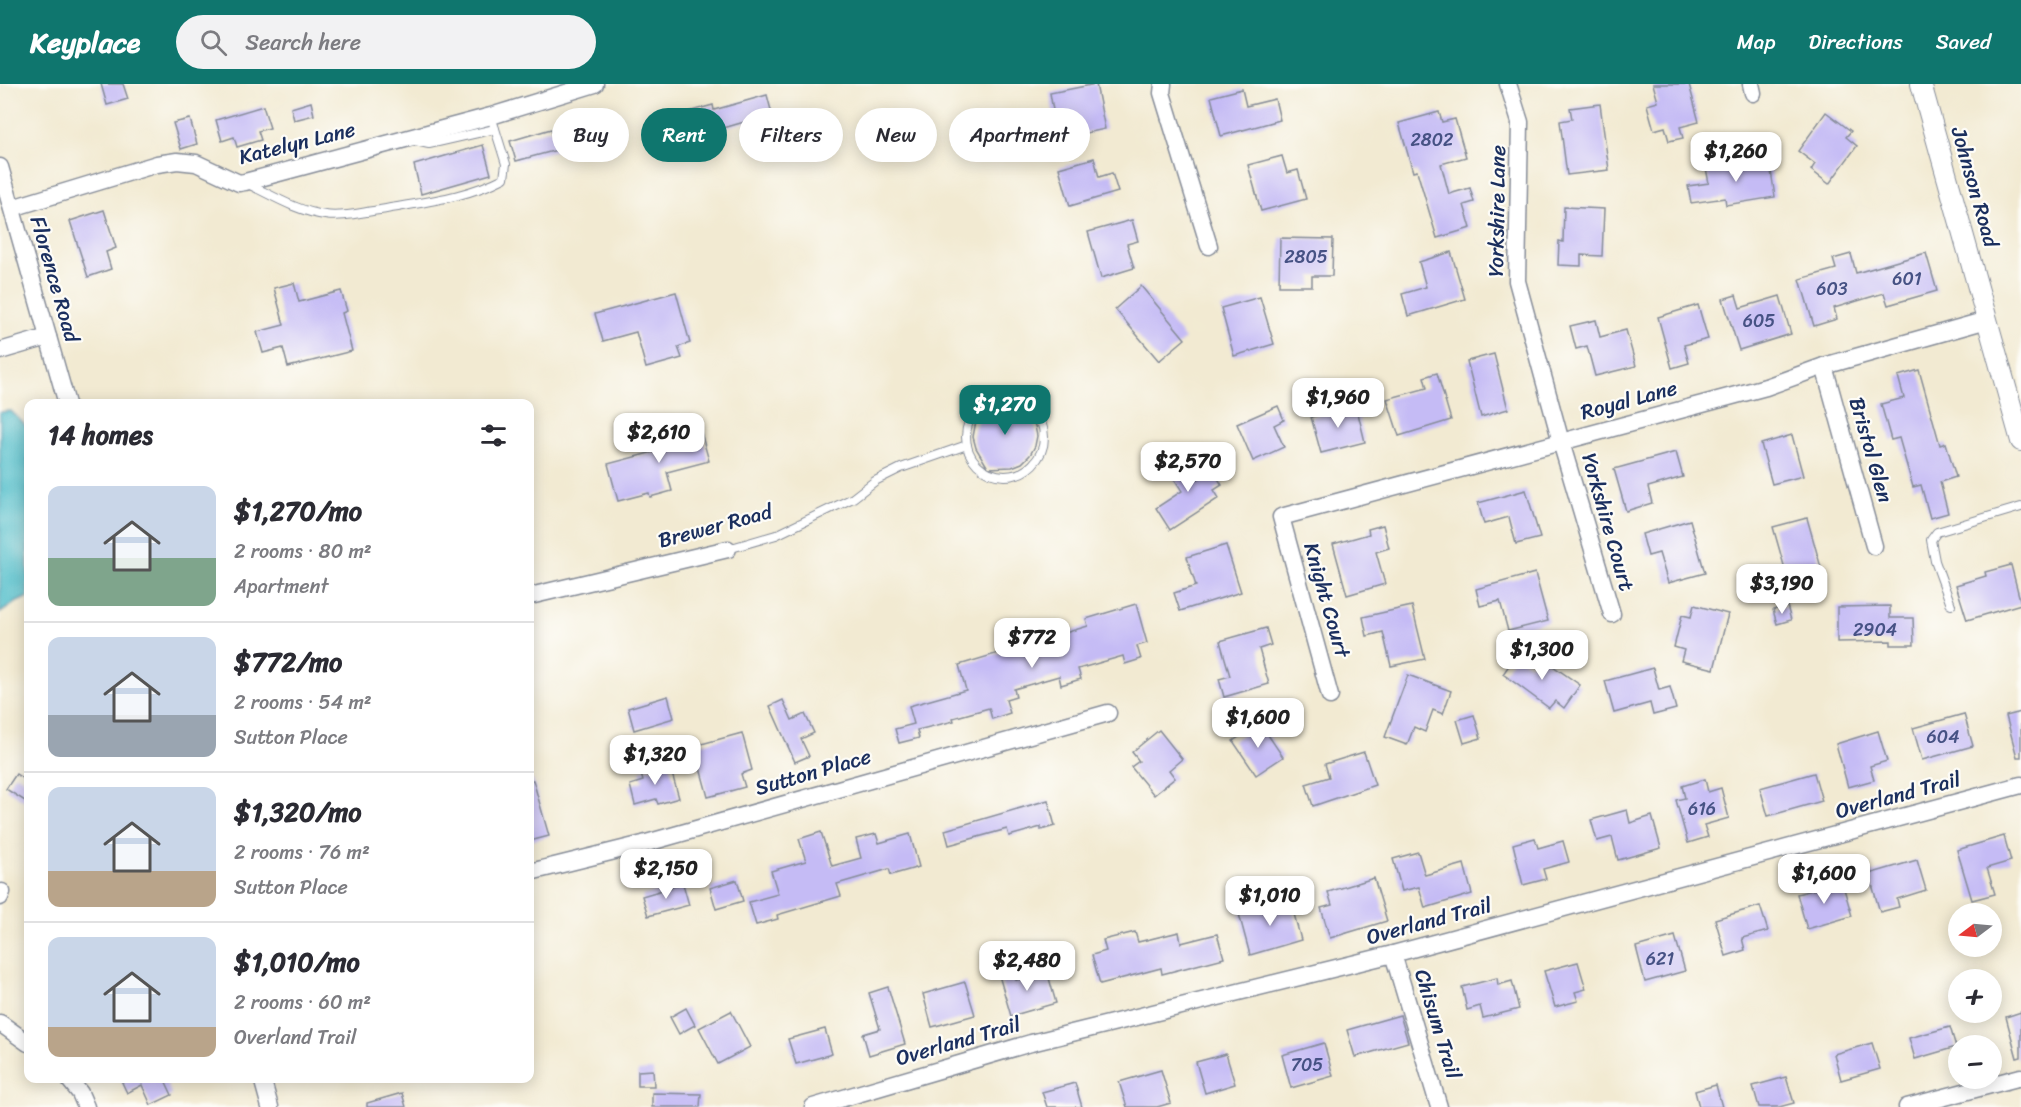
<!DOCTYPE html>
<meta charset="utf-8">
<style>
body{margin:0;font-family:Sriracha,sans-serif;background:#f2f2f3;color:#2b2b33;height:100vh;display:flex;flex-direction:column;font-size:22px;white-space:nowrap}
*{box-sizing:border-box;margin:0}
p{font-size:20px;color:#7c7c81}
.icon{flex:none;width:33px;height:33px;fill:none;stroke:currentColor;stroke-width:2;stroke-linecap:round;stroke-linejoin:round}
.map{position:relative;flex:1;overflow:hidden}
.drawer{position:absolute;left:24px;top:315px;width:510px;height:684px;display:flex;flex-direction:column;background:#fff;border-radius:12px;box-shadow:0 3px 15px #0003}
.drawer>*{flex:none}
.hud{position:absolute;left:552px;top:24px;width:570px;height:54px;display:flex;gap:12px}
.needle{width:39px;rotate:254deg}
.buttons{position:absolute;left:1948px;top:819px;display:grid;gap:12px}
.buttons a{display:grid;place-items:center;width:54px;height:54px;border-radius:50%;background:#fff;box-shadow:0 3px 15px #0003;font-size:30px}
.price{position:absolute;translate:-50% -51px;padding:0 14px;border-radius:12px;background:#fff;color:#222;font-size:20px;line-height:39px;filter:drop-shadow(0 2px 3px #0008)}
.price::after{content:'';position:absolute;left:50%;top:36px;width:18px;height:14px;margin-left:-9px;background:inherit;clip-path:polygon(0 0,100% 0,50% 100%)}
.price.selected{background:#0f766e;color:#fff}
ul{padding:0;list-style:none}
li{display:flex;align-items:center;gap:18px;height:150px;padding:0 24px}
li+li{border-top:2px solid #e1e1e2}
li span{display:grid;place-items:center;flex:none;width:168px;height:120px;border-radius:12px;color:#555}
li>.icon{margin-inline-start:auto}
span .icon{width:72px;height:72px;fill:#fffc;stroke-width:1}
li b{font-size:26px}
h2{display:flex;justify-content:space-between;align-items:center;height:72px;padding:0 24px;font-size:26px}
.tag{padding:0 21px;border-radius:27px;background:#fff;box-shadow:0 3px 15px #0003;font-size:21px;line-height:54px}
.tag.selected{background:#0f766e;color:#fff}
header{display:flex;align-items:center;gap:36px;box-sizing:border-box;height:84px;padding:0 30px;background:#0f766e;color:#fff}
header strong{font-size:28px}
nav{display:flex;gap:33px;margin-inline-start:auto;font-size:21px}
.search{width:420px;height:54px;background:#f2f2f3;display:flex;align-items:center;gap:15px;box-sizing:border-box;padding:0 21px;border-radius:33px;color:#7c7c81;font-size:22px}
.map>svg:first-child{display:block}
.water{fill:#51beca;stroke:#367694;stroke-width:1.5}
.building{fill:#c5bbf5}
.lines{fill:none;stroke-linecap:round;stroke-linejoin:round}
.service-casing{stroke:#868c98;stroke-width:10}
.minor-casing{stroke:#868c98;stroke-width:19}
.tertiary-casing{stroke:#868c98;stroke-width:22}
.service{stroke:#fff;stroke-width:8}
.minor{stroke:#fff;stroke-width:16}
.tertiary{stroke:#fff;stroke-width:20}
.labels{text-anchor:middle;stroke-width:4.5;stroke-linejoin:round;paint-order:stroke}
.number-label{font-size:18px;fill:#465284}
.street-label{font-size:21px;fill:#1b2f5e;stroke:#fdfcf7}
</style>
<header>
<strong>Keyplace</strong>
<div class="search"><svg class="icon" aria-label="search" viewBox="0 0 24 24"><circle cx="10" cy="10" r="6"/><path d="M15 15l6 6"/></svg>Search here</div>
<nav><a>Map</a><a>Directions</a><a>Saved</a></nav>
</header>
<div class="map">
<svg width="2021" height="1023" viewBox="0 0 2021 1023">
<rect width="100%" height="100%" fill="#fdfcf7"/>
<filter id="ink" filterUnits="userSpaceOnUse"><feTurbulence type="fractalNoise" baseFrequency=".0167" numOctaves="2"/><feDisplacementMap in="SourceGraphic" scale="12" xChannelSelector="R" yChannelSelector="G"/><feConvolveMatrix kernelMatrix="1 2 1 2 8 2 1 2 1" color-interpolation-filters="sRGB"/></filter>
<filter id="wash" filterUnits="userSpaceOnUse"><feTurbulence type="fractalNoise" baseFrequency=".008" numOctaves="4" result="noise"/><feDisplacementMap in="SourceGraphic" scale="24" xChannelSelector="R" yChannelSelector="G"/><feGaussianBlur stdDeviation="1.35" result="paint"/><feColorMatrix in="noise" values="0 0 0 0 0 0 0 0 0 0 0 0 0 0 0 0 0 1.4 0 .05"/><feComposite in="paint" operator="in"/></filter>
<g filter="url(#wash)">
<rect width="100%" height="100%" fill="#f2ead2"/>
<path class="water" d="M11,327L28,344V513L15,519L0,529V328Z"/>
<g id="blocks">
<g class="building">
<path d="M101,0H123L128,15L107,21Z"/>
<path d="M1096,0L1105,45L1058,55L1050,9Z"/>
<path d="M1653,0H1689L1699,38L1680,43L1683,54L1669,57L1665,43L1654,46L1647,21L1658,18Z"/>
<path d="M1242,5L1246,22L1275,15L1280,36L1221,52L1211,13Z"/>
<path d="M767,11L772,30L720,45L721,49L681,61L673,32L713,21L714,26Z"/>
<path d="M311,18L314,31L294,36L291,24Z"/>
<path d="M1600,20L1609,86L1567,91L1560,37L1572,35L1570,24Z"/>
<path d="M263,22L270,44L258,47L261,56L237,63L234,53L222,57L216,36Z"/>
<path d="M1439,28L1442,38L1455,35L1466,73L1441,80L1449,110L1470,104L1474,118L1464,121L1471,144L1437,154L1417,87L1413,88L1399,39Z"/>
<path d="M1826,28L1851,47L1846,53L1857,62L1829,100L1811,86L1815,80L1798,67Z"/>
<path d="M190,35L197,60L181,65L173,39Z"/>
<path d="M551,45L557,66L516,77L510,57Z"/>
<path d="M483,61L491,90L421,110L414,81Z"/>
<path d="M1282,72L1287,89L1298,86L1306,115L1261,127L1248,81Z"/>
<path d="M1094,74L1099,93L1112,89L1118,108L1070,122L1059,84Z"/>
<path d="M1769,74L1775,113L1726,121L1725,114L1691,119L1688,102L1709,99L1706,84Z"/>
<path d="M1564,123L1604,125L1602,172L1581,171V182L1558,181L1559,157L1563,158Z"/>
<path d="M104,126L116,164L106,168L111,185L88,193L70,137Z"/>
<path d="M1132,136L1138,157L1127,160L1134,184L1101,194L1088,148Z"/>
<path d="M1280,154L1333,155L1332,192H1312V202H1279Z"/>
<path d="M1451,168L1465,215L1408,232L1402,210L1426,203L1419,178Z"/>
<path d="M1926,169L1937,207L1888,221L1884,209L1834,224L1837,235L1814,242L1800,195L1836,185L1833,175L1851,170L1856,189Z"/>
<path d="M294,199L299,218L341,207L347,227L342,229L352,267L288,283L283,264L263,269L257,248L284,241L274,204Z"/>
<path d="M1141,202L1185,255L1159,277L1115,225Z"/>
<path d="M676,208L690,259L678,263L682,274L646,284L636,248L603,257L595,230Z"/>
<path d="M1736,211L1740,224L1780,212L1791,250L1739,266L1723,215Z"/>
<path d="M1260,213L1274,260L1234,272L1221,224Z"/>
<path d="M1698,221L1708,255L1684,261L1689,279L1672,284L1658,233Z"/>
<path d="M1596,236L1600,253L1626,246L1636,282L1595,292L1587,262L1576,265L1570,242Z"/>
<path d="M1494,270L1508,325L1481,333L1467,277Z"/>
<path d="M1919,286L1940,361L1946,359L1956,393L1940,398L1948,429L1930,434L1921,401L1913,403L1899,354L1891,356L1881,320L1904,314L1898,292Z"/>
<path d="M1437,289L1451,336L1399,352L1387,315L1427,304L1424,293Z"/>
<path d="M1005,320L1015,321L1024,326L1031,333L1035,342L1037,352L1035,362L1030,371L1022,379L1012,383L988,384L976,364L973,353L975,342L979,333L986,326L995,321Z"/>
<path d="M1356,321L1365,358L1321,369L1311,333Z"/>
<path d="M1278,322L1284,336L1274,341L1284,363L1253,377L1237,340Z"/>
<path d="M699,341L709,377L667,388L672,407L650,413L649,409L618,417L608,380L661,366L657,351Z"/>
<path d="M1792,351L1803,392L1772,400L1761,360Z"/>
<path d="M1676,368L1683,393L1648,403L1652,419L1626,427L1614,385Z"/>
<path d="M1181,369L1198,395L1213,386L1222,401L1214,406L1219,414L1170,446L1156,424L1182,407L1165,380Z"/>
<path d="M1526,406L1540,454L1516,460L1509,433L1484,440L1478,419Z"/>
<path d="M1807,434L1822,487L1806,492L1809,502L1783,509L1777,487L1785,485L1773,443Z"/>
<path d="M1690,436L1705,489L1668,499L1659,469L1648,472L1642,450Z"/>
<path d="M1383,441L1389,464L1376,468L1385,500L1347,511L1333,460L1369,450L1368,445Z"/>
<path d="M1226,461L1241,508L1180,527L1174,509L1196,502L1187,473Z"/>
<path d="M2011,481L2021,520L1967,536L1956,501L1986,492L1985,488Z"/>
<path d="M1535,489L1548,537L1508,547L1500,517L1480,522L1476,505Z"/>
<path d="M1136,520L1147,559L1137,562L1141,575L1125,580L1123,572L1078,585L1081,595L1061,601L1059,592L1014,605L1016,613L1006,616L1010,629L992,635L989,624L953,634L954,637L917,646L919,654L899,659L895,645L914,640L909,622L966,606L959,581L1088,542L1086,535Z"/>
<path d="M1694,521L1728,530L1714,585L1681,577L1684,566L1674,563L1682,531L1691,533Z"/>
<path d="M1412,522L1425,575L1391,582L1383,548L1367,552L1363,533Z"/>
<path d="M1787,522L1791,536L1777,540L1773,526Z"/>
<path d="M1890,522V534H1913L1914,561H1891V557L1837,558V523Z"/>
<path d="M1266,544L1271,561L1259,565L1269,600L1224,613L1219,595L1230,592L1220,557Z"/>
<path d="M1516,571L1530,581L1537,571L1580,601L1564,624L1555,617L1549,624L1503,590Z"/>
<path d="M1653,584L1659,606L1670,603L1676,625L1653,631L1650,619L1614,629L1605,597Z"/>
<path d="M1408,591L1451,607L1443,630L1433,626L1425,648L1414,643L1407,661L1385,653Z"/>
<path d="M668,612L674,634L634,646L628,624Z"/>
<path d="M783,616L792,636L805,630L814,649L801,655L809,672L795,678L770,622Z"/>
<path d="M2021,628V673H2017L2006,632Z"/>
<path d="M1964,630L1973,662L1922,676L1913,644Z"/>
<path d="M1474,631L1481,654L1464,659L1457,636Z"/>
<path d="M1260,639L1283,673L1256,691L1233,657Z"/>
<path d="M1159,646L1182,675L1169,686L1175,694L1154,711L1131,683L1139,677L1132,668Z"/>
<path d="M1878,647L1887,677L1870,682L1874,696L1848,703L1836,660Z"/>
<path d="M742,649L752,686L741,690L745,703L708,713L694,662Z"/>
<path d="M1364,668L1375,701L1313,722L1306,700L1329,693L1325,680Z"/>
<path d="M669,679L679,714L658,720L656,715L635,721L630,701L643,697L640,687Z"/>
<path d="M1814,689L1822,717L1768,732L1760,704Z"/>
<path d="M16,690L28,698V719L6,705Z"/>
<path d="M1705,695L1708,708L1721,704L1729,734L1704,741L1708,753L1688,759L1676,716L1685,714L1682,702Z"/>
<path d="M530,696H533L549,752L530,757Z"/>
<path d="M1048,716L1055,742L1041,746V743L1009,752L1007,745L949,761L945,746Z"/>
<path d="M1627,726L1630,739L1652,732L1661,764L1618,776L1612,753L1597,757L1591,736Z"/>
<path d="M821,748L832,782L861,774L856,755L876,750L879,759L910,750L919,783L891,791L889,785L837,800L841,812L777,831L778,835L756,841L749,818L778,810L771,787L806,777L799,755Z"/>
<path d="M2004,752L2011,777L1987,784L1995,810L1972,816L1957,766Z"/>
<path d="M1535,754L1538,764L1563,757L1569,778L1543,785L1546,795L1523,801L1513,760Z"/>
<path d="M1418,768L1425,791L1464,780L1472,810L1425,824L1419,803L1402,807L1393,775Z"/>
<path d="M1917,776L1926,806L1897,815L1899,823L1880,828L1869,790Z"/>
<path d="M1374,794L1387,837L1330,854L1321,824L1332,821L1328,808Z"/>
<path d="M737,796L743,817L716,825L710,804Z"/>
<path d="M1842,798L1852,832L1807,845L1797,810Z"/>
<path d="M683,800L689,821L648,832L642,812Z"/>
<path d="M1290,815L1301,856L1250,871L1239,830Z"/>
<path d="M1760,822L1768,847L1742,854L1745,866L1726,872L1715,835Z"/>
<path d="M1135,848L1138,858L1179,848L1181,859L1217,850L1224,874L1162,890L1161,884L1100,900L1092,871L1106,867L1103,856Z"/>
<path d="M1675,852L1685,887L1645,898L1636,863Z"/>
<path d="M1578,878L1586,905L1575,908L1578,917L1555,923L1544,887Z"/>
<path d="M1013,884L1016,896L1047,887L1056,919L1011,932L998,888Z"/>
<path d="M1497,894L1498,901L1512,897L1519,925L1483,934L1480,922L1467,926L1462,903Z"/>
<path d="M965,898L975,931L932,943L923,910Z"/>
<path d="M888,903L905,960L869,971L863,950L880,945L869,909Z"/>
<path d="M686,924L695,941L679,950L670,933Z"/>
<path d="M731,927L750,963L718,980L699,944Z"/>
<path d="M2021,928V973L2017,974L2006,933Z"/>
<path d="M1400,931L1408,958L1355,973L1347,946Z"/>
<path d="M1950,943L1956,963L1915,975L1909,954Z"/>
<path d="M825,945L832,970L796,980L788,955Z"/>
<path d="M1324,959L1333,992L1291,1004L1282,971Z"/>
<path d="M1872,959L1880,985L1841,996L1834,970Z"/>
<path d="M1226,970L1235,1000L1205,1009L1196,978Z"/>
<path d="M653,986L654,1002H638V987Z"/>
<path d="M1161,986L1171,1019L1157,1023H1127L1119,998Z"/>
<path d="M1786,993L1794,1019L1779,1023H1759L1753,1002Z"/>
<path d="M120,994H164L172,1011L151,1021L142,1001L127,1009Z"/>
<path d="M1075,999L1082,1023H1047L1042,1008Z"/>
<path d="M1716,1001L1722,1023H1699L1695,1007Z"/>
<path d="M402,1009L406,1023H367V1019Z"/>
<path d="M652,1009L701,1010L700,1023H652Z"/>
</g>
</g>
</g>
<g filter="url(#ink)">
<use href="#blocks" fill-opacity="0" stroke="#868c98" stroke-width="1.5"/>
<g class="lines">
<defs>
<g id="service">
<path d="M415,57L429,60L495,45"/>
<path d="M248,100C273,112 297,127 325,131C342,134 363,128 380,126C422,118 466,114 504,94L506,80L491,32"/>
<circle cx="1005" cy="353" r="39"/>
<path d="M728,465L776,451L853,414L875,397L901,384L967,361"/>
<path d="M1951,521L1935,477L1931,456L1937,448L2021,423"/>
</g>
<g id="minor">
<path d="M1163,0L1162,9L1209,162"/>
<path d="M1508,0L1520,38L1517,197L1561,358L1612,530"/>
<path d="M1751,0L1753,9"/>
<path d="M0,83L67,320"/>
<path d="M12,124L157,80L177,77L196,79L239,99L245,98L491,32L595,0"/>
<path d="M0,267L48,253"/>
<path d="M1824,282L1874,462"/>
<path d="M530,512L728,465"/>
<path d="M1330,612L1281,433L1766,303L1824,282L1987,236"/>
<path d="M530,788L643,760L1108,629"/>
<path d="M0,813L2,808"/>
<path d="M1393,870L1439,1023"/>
<path d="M0,939L28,959"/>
<path d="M68,994L80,1009L86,1023"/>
<path d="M262,994L270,1023"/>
<path d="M813,1023L1031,959L1393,870L2021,701"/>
<path d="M1907,1023L2021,993"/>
</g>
<path id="tertiary" d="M1921,0L2021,357"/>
</defs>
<use href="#service" class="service-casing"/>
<use href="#minor" class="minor-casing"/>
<use href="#tertiary" class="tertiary-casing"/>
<use href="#service" class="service"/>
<use href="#minor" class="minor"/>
<use href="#tertiary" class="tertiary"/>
</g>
</g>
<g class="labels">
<g class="number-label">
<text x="1432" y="62">2802</text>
<text x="1306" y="179">2805</text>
<text x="1907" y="201">601</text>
<text x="1832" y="211">603</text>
<text x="1759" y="243">605</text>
<text x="1875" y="552">2904</text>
<text x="1943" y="659">604</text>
<text x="1702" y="731">616</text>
<text x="1660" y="881">621</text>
<text x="1307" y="987">705</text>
</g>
<g class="street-label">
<text transform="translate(297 59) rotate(-14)" y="7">Katelyn Lane</text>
<text transform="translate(1975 103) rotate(74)" y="7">Johnson Road</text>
<text transform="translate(1497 127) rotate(-89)" y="7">Yorkshire Lane</text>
<text transform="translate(55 195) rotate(74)" y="7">Florence Road</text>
<text transform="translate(1629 316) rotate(-15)" y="7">Royal Lane</text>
<text transform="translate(1871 366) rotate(74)" y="7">Bristol Glen</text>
<text transform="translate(1608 438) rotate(74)" y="7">Yorkshire Court</text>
<text transform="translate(715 442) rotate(-15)" y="7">Brewer Road</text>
<text transform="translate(1327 516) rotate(74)" y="7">Knight Court</text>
<text transform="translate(813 688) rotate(-16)" y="7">Sutton Place</text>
<text transform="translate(1898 711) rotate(-15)" y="7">Overland Trail</text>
<text transform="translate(1429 837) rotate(-15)" y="7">Overland Trail</text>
<text transform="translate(1438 940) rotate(73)" y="7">Chisum Trail</text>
<text transform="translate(958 957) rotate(-16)" y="7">Overland Trail</text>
</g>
</g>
</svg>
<div class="buttons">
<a><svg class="needle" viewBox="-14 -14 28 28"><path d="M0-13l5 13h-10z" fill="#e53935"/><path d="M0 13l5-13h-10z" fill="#7c7c81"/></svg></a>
<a>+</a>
<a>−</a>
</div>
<b class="price" style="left:1736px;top:99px">$1,260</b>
<b class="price" style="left:1338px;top:345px">$1,960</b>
<b class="price selected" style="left:1005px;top:352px">$1,270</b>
<b class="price" style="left:659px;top:380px">$2,610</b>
<b class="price" style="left:1188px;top:409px">$2,570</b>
<b class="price" style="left:1782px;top:531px">$3,190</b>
<b class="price" style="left:1032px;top:585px">$772</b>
<b class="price" style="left:1542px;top:597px">$1,300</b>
<b class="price" style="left:1258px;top:665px">$1,600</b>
<b class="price" style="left:655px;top:702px">$1,320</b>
<b class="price" style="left:666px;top:816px">$2,150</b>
<b class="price" style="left:1824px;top:821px">$1,600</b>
<b class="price" style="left:1270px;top:843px">$1,010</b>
<b class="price" style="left:1027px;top:908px">$2,480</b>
<div class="hud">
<a class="tag">Buy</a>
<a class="tag selected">Rent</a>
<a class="tag">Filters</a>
<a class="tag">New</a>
<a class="tag">Apartment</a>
</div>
<section class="drawer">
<h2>14 homes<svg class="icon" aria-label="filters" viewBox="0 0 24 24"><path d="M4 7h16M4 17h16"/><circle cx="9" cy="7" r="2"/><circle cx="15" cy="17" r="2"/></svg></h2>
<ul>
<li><span style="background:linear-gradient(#c9d6e8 60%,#7fa58c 0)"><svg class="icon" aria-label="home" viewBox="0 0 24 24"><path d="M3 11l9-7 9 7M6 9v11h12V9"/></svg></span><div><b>$1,270/mo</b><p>2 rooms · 80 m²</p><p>Apartment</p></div></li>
<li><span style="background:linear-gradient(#c9d6e8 65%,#9aa5b1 0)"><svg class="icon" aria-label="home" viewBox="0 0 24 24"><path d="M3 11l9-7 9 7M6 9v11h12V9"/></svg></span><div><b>$772/mo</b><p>2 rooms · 54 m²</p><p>Sutton Place</p></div></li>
<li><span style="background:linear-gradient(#c9d6e8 70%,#b9a48a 0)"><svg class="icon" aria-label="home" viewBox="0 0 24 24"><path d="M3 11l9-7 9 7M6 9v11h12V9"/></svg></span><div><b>$1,320/mo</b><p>2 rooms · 76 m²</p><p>Sutton Place</p></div></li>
<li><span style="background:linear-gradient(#c9d6e8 75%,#b9a48a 0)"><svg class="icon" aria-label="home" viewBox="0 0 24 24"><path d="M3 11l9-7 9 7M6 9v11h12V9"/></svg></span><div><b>$1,010/mo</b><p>2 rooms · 60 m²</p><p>Overland Trail</p></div></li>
</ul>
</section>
</div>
